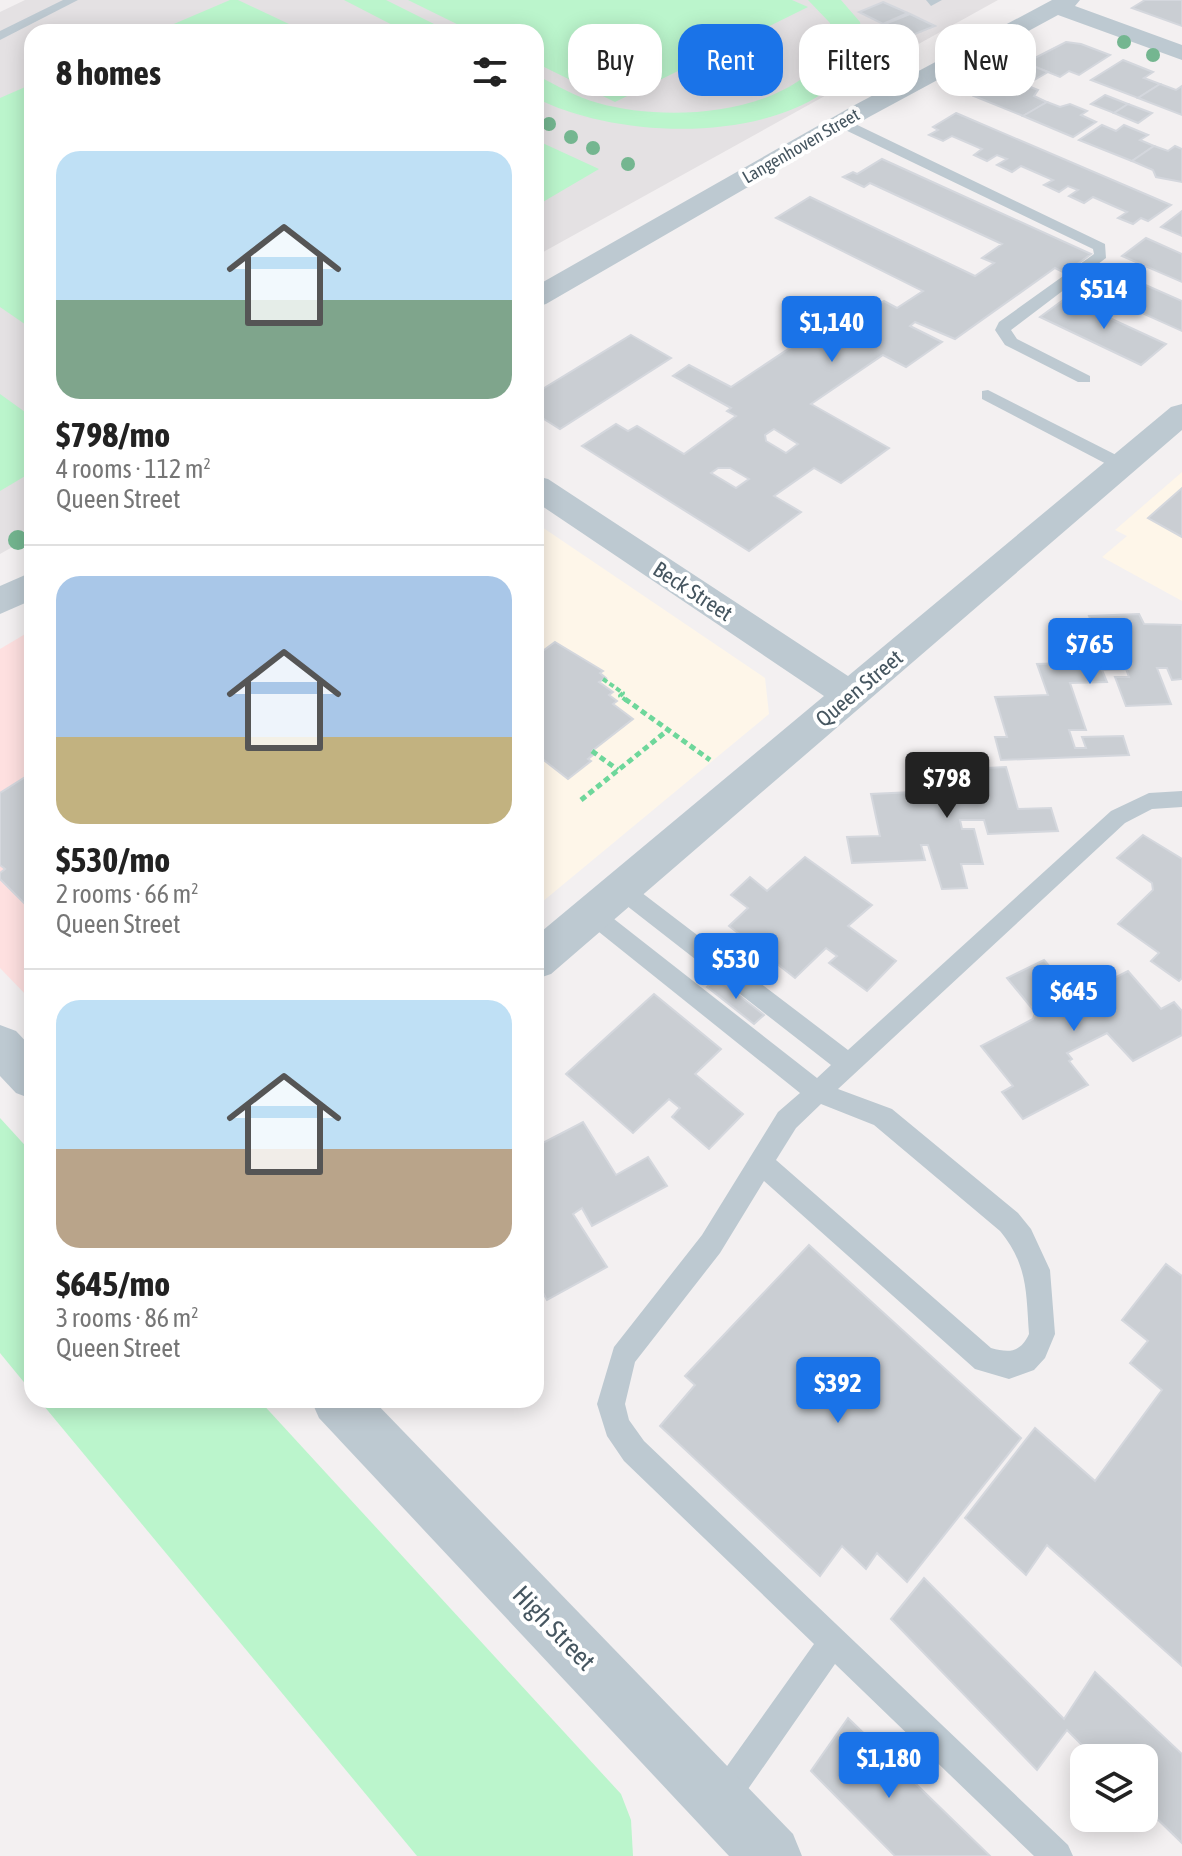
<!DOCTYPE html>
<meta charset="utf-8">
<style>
body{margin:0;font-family:"Asap Condensed",sans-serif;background:#f6f6f6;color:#222;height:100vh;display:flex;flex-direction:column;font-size:30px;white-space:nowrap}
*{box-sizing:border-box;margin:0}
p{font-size:26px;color:#767676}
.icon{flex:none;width:44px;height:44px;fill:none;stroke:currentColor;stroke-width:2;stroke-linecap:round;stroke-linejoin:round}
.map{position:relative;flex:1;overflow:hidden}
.panel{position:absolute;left:24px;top:24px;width:520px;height:1384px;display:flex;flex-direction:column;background:#fff;border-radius:24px;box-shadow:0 4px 20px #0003}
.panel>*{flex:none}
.hud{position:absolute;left:568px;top:24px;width:494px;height:72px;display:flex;gap:16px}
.controls{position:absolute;left:1070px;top:1744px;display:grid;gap:16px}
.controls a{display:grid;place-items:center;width:88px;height:88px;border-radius:16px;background:#fff;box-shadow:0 4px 20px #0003;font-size:40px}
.price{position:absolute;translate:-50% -68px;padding:0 18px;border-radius:8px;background:#1a73e8;color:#fff;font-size:26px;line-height:52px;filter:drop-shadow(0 2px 4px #0008)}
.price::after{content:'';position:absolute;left:50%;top:48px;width:24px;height:18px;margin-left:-12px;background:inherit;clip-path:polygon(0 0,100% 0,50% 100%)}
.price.current{background:#222;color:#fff}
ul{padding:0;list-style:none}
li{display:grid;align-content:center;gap:16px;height:424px;padding:0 32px}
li+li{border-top:2px solid #e0e0e0}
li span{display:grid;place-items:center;height:248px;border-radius:24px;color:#555}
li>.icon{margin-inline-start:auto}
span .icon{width:144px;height:144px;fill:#fffc;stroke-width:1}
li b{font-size:34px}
h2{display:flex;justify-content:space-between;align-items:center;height:96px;padding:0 32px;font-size:34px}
.pill{padding:0 28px;border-radius:24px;background:#fff;box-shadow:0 4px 20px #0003;font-size:28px;line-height:72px}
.pill.current{background:#1a73e8;color:#fff}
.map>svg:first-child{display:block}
.commercial{fill:#fef6e9}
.education{fill:#e4e1e3}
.medical{fill:#fee0e0}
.green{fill:#bbf5cc}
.building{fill:#caced3;stroke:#d4d7dd;stroke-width:2;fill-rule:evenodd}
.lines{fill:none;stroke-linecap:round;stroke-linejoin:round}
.path-far1{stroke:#6ed79b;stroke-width:4;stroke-dasharray:5 3;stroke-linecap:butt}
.path{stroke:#6ed79b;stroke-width:5;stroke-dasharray:6 4;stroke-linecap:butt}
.lane{fill:#bdc9d1;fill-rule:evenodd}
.street{fill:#bdc9d1;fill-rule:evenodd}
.tree{fill:#74b690}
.labels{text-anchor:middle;stroke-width:8;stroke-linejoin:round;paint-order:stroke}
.far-street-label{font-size:18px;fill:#465660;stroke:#fff}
.street-label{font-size:22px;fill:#465660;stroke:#fff}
.near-street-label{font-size:26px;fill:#465660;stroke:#fff}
</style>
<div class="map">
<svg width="1182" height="1856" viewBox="0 0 1182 1856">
<rect width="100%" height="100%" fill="#f3f0f1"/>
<g class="commercial">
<path d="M1182,472V601L1102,557L1127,536L1115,530Z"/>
<path d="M536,523L765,678L769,714L536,907Z"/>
</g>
<path class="education" d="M25,0H998L536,256V32H32V536L0,554V12Z"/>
<path class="medical" d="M32,630V1001L0,968V649Z"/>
<g class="green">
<path d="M230,0H238L306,32H155Z"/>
<path d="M344,0H386L450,32H406Z"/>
<path d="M408,0H792L808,7L615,102L536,63V32H473Z"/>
<path d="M808,0H841L860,22L864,50C809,148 623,143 536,98V75C556,85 576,97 598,103C668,123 792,116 832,46L830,23Z"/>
<path d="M32,84V329L0,307V98Z"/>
<path d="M536,140L599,169L536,206Z"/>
<path d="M0,394L32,417V472L0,491Z"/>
<path d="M0,1118L32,1153V1392L0,1353Z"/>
<path d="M39,1400H259L621,1794L631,1820L633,1856H417Z"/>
</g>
<g class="building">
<path d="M1145,0H1182V26L1132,8Z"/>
<path d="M883,2L908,13L883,24L859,12Z"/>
<path d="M910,14L935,26L910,36L885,24Z"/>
<path d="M1066,42L1081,44L1110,55L1079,75L1069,71L1060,77L1025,63Z"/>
<path d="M1123,60L1153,72L1144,78L1160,84L1138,98L1091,80Z"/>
<path d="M1026,63L1048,72L1024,86L1002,78Z"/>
<path d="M998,82L1012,88L1026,85L1038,90L1034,96L1047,102L1023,116L974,96Z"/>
<path d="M1160,84L1176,90L1182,86V115L1138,98Z"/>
<path d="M1105,95L1128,104L1114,113L1091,104Z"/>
<path d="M1047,102L1060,107L1070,104L1087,111L1081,115L1096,122L1073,137L1023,116Z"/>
<path d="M1128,104L1152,113L1138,123L1114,113Z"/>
<path d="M956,113L1171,205L1148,221L1141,218L1133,224L1118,218L1127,212L1093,197L1084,203L1069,196L1078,190L1068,186L1059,192L1044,185L1053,180L1021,166L1012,172L997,165L1007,159L997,155L987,161L974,155L982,149L952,136L943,141L929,135L938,130L933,127Z"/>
<path d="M1102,125L1116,131L1124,125L1148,135L1140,140L1154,146L1132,161L1079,140Z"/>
<path d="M1154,146L1168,151L1175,146L1182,149V182L1156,177L1153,170L1132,161Z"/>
<path d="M882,159L1091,254L1065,273L1055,268L955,339L915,322L910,326L942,342L906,367L883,355L811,404L889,448L841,483L814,468L774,496L801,512L749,551L582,446L616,424L628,431L637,426L684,454L736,416L727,411L731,408L673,376L689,365L731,387L826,324L840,331L884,301L897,308L923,291L776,218L810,197L975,276L994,263L982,258L1002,244L870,183L864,187L843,177L853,172L857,174ZM774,429L798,444L786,453L766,441L765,435ZM718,468H730L749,479L736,488L711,473Z"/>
<path d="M1182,211V236L1161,227Z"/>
<path d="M1146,238L1182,254V282L1122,256Z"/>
<path d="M1107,268L1182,301V331L1082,286Z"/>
<path d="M1066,298L1166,344L1141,365L1040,317Z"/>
<path d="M631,335L671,358L560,429L536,414V393Z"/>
<path d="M1182,488V537L1148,518Z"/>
<path d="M1139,614L1144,624L1182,625V679L1172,680L1167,668H1157L1171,704L1126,706L1115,677H1129L1126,669L1102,670L1107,682L1070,683L1086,730H1069L1075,748H1086L1082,737L1123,736L1129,755L1001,760L995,737H1007L995,697L1048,695L1037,664L1066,663L1054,627L1093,626L1089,616Z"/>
<path d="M555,642L603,671L600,673L606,678L599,682L613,692L609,695L617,701L613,704L633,719L592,751L593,755L588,759L591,761L568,779L536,754V656Z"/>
<path d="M961,758L964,769L1006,767L1018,809L1051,808L1058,831L988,834L984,820H960L962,829H974L983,864H961L967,888L942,889L928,845H921L925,860L852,863L847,837L880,836L871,794L913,792L911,781L937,780L932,759Z"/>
<path d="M30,774L32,898L24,903L0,879V873L5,869L0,865V793Z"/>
<path d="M1143,835L1182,859V978L1179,981L1151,961L1159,953L1118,924L1153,890L1152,883L1117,858Z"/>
<path d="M805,857L872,905L848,926L896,961L867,991L829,963L837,956L826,948L795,978L729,926L748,908L731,895L750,877L767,891Z"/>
<path d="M1044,960L1072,993L1081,995L1128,971L1161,1009L1174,1002L1182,1011V1035L1133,1061L1107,1033L1067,1053L1072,1059L1069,1061L1088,1085L1023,1119L1002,1092L1013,1086L981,1046L1033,1019L1035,1012L1007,978Z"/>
<path d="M717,978L764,1015L754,1024L707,987Z"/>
<path d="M654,994L721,1049L695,1074L743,1114L709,1149L672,1117L680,1108L669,1099L633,1133L566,1074Z"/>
<path d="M583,1122L616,1175L648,1157L667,1186L592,1226L582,1208L573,1214L607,1267L547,1300L536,1280V1246L541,1244L536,1236V1140L539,1145Z"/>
<path d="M809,1245L1021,1438L907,1582L877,1553L866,1569L842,1546L820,1576L660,1426L695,1385L685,1376Z"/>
<path d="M1166,1264L1182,1276V1666L1047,1545L1026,1575L965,1518L1035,1428L1095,1481L1162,1390L1130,1363L1148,1341L1122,1320Z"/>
<path d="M924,1578L1064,1719L1095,1672L1182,1754V1843L1144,1806V1758H1095L1067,1730L1037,1770L891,1619Z"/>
<path d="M848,1718L990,1856H895L811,1771Z"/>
</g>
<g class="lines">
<path class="path-far1" d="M603,679L623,693L620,696L627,701"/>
<g class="path">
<path d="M625,699L710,760"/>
<path d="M592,751L618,770"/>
<path d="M581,800L668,730"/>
</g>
<g class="lane">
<path d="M63,0H78L0,40V31Z"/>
<path d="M926,0H942L931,6Z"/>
<path d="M837,120H847L1105,244L1106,258L1011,330L1017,339L1090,376V382H1078L1005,345L995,330L999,322L1094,254L1093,249L837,126Z"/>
<path d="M988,390L1128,461L1130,465L1122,470L1116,469L982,399V391Z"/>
<path d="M1182,791V807L1152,809L1125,823L838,1089L892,1109L1018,1213L1031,1229L1050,1270L1055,1334L1045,1358L1034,1370L1009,1379L975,1369L764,1181L720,1253L635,1362L625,1404L629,1420L644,1441L1068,1845L1073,1856H1034L835,1664L732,1812L721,1817L710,1812L705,1801L710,1790L814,1644L624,1461L607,1436L597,1404L614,1347L702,1235L778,1112L800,1093L584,920L581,914L584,908H600L817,1078L831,1065L613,895L610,889L613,883H629L848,1050L1111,811L1149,793ZM821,1104L874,1125L1000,1231C1028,1265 1026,1292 1029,1334C1020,1353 1009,1353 991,1348L776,1160L796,1128Z"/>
</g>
<g class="street">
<path d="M1052,0H1080L1075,6L1182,45V60L1058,15L869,117L546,304L536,307V286L851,107Z"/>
<path d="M1182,404V430L551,974L536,979V936L824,696L536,502V476L548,479L848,676L1171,407Z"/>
<path d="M32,572V600L0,614V586Z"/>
<path d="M0,1025L16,1031L32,1048V1099L16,1093L0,1076Z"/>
<path d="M311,1400H373L793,1834L802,1856H729L319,1418Z"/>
</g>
</g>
<g class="tree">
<circle cx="1124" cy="42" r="7"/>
<circle cx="1153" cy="55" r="7"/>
<circle cx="870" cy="70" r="7"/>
<circle cx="549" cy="124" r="7"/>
<circle cx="571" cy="137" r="7"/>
<circle cx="593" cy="148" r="7"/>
<circle cx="628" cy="164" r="7"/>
<circle cx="18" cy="540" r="10"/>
</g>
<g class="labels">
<g class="far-street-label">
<text transform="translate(801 146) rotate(-30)" y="6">Langenhoven Street</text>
</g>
<g class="street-label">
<text transform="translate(693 591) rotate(33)" y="8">Beck Street</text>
<text transform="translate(859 688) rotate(-40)" y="8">Queen Street</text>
</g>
<g class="near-street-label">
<text transform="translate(554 1628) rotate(46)" y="9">High Street</text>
</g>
</g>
</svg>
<div class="controls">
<a><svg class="icon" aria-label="layers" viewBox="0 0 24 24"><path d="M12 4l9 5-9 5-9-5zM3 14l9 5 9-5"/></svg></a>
</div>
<b class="price" style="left:1104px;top:331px">$514</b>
<b class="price" style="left:832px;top:364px">$1,140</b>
<b class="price" style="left:1090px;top:686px">$765</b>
<b class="price current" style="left:947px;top:820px">$798</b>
<b class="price" style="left:736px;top:1001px">$530</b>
<b class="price" style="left:1074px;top:1033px">$645</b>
<b class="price" style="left:838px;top:1425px">$392</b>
<b class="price" style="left:889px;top:1800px">$1,180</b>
<div class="hud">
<a class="pill">Buy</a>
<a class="pill current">Rent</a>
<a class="pill">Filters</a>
<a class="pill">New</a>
</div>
<section class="panel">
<h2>8 homes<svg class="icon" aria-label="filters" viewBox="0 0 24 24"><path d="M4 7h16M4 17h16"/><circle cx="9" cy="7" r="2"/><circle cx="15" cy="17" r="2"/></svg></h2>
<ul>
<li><span style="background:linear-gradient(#bfe0f5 60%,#7fa58c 0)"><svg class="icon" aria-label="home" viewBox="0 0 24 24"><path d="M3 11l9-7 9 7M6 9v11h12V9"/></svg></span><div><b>$798/mo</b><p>4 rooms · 112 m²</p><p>Queen Street</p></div></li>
<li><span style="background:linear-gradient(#a9c7e8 65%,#c2b280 0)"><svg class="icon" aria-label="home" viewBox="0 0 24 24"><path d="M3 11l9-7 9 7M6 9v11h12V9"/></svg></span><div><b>$530/mo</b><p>2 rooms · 66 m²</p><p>Queen Street</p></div></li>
<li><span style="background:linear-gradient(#bfe0f5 60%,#b9a48a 0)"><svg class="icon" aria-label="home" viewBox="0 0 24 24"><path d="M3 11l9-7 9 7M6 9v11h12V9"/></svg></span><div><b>$645/mo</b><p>3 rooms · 86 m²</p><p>Queen Street</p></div></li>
</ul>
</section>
</div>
